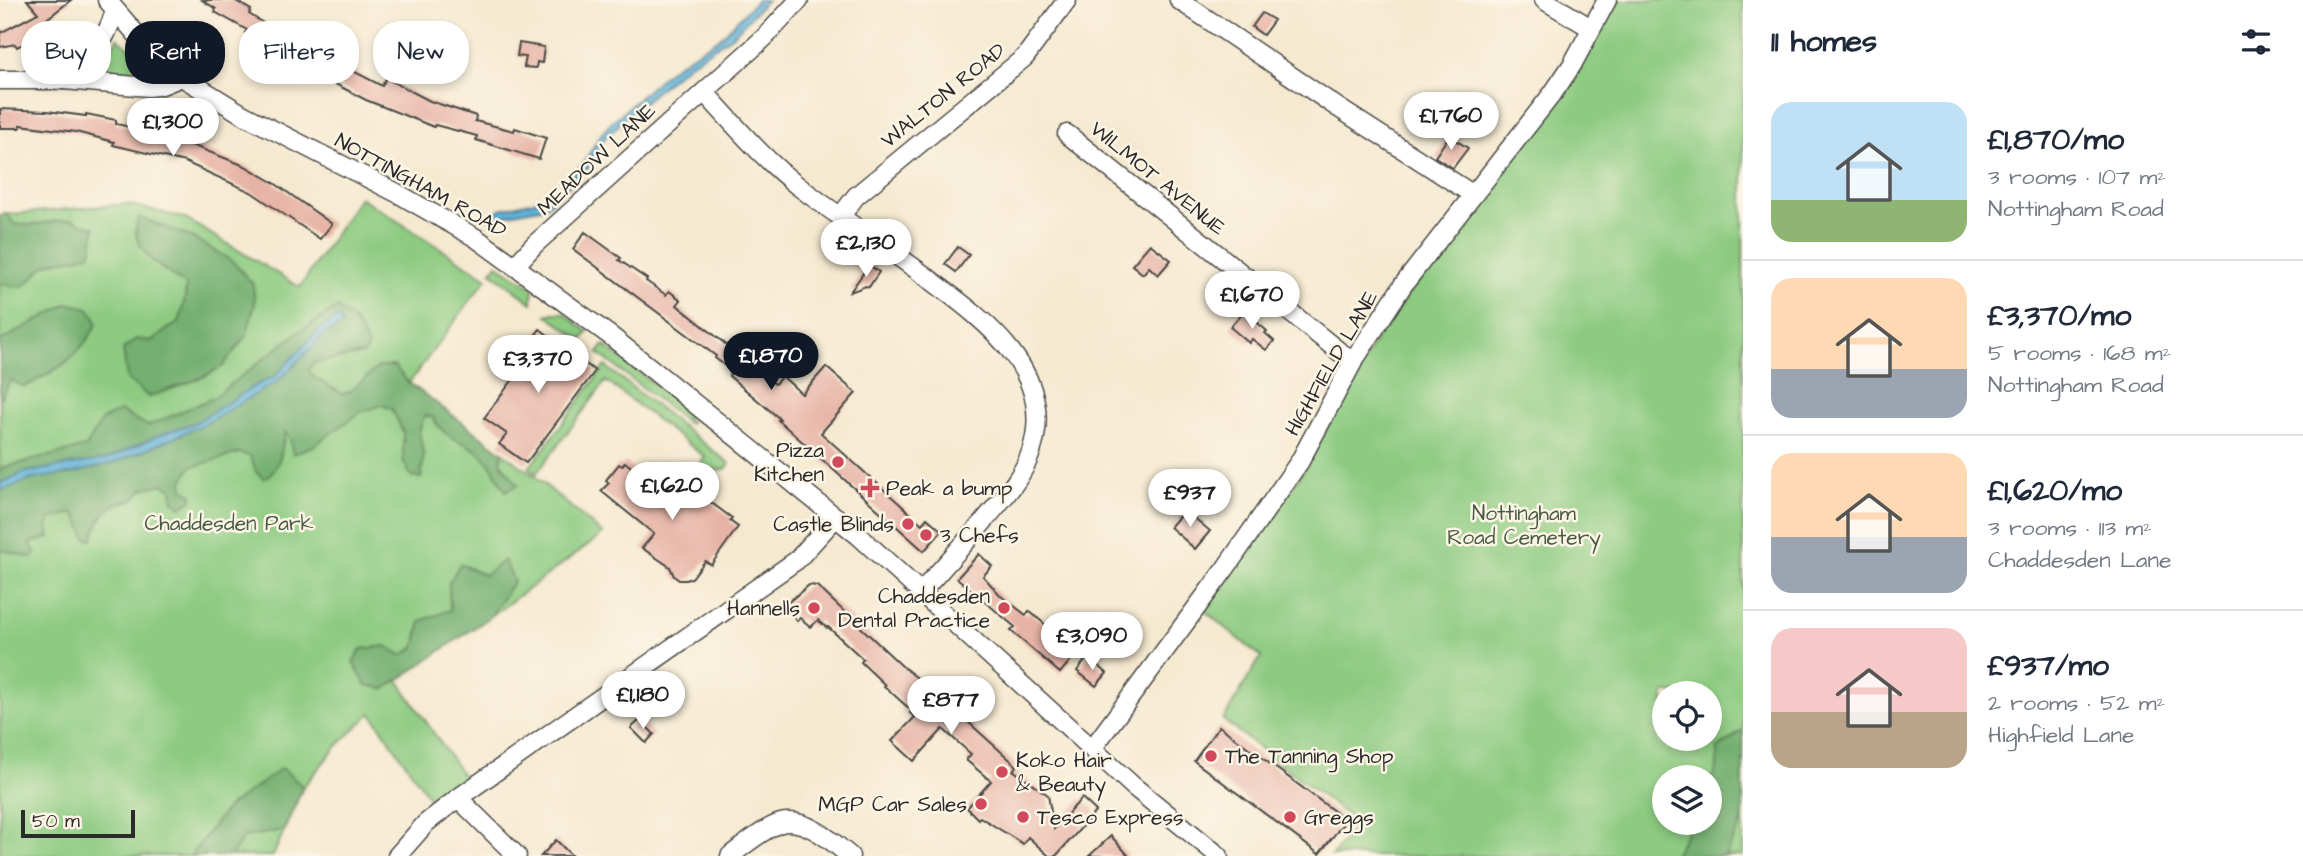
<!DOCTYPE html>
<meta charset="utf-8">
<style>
body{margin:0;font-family:"Architects Daughter",sans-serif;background:#f2f2f3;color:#1f2937;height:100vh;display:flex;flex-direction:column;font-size:26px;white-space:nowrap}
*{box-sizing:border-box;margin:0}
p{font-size:23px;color:#747a83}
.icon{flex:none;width:38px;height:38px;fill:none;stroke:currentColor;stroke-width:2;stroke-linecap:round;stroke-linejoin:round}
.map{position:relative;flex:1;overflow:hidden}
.panel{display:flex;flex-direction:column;background:#fff;width:560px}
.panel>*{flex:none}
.banner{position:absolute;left:21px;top:21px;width:665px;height:63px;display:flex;gap:14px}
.fabs{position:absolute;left:1652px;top:681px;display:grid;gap:14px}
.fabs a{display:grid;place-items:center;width:70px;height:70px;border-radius:50%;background:#fff;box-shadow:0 4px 10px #0003;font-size:35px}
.scale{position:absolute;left:21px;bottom:18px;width:114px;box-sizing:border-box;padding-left:7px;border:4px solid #2b2b2b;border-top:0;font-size:19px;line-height:24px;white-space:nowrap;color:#2b2b2b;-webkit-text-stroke:5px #fcf5e5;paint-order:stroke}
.price{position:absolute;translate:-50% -60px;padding:0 16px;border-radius:24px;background:#fff;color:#222;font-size:23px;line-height:46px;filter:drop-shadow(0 2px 4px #0008)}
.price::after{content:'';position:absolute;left:50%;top:42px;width:21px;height:16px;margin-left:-10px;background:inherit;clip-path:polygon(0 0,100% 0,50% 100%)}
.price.current{background:#111827;color:#fff}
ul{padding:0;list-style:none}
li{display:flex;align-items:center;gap:21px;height:175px;padding:0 28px}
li+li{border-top:2px solid #e0e1e3}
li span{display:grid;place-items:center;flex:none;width:196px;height:140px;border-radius:21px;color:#555}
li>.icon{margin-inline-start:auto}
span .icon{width:84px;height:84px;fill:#fffc;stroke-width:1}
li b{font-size:30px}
h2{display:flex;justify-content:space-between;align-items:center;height:84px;padding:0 28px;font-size:30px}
.tag{padding:0 24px;border-radius:28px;background:#fff;box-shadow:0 4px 10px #0003;font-size:24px;line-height:63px}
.tag.current{background:#111827;color:#fff}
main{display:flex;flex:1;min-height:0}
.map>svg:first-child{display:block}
.green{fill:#8dcb81;stroke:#5c7b56;stroke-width:2;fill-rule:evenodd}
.forest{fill:#72af6f;stroke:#4e6d4d;stroke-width:2}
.water{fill:#5db2d9;stroke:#446e82;stroke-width:2}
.building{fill:#e7b3a6}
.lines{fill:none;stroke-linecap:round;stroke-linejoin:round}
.minor-casing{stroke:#494844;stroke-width:21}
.minor{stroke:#fff;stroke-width:18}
.poi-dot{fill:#d1495b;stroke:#fcf5e5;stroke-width:2.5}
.labels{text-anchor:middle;stroke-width:5;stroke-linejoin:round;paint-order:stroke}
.street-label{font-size:21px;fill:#2b2b2b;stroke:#fcf5e5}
.poi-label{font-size:21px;fill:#2b2b2b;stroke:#fcf5e5;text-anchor:start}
.park-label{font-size:21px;fill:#485b45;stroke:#fcf5e5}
</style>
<main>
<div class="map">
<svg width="1743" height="856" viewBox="0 0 1743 856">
<rect width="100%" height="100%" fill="#fcf5e5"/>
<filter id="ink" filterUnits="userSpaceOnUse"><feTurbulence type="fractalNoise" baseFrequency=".0143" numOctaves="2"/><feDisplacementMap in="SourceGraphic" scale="14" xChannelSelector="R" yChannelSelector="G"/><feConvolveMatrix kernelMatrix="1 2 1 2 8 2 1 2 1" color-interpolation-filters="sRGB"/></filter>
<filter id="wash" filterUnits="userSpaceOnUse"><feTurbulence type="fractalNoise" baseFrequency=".00686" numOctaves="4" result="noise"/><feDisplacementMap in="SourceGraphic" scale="28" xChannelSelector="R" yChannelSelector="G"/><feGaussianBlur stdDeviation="1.57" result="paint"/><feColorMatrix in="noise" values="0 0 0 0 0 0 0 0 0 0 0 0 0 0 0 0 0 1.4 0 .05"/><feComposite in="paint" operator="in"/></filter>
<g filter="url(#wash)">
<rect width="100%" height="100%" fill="#f5e9d0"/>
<g class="green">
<path d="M1616,0H1743V856H1332L1357,823L1223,720L1261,657L1205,611L1306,467L1376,339L1458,227L1551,111ZM1664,693H1710V738H1664ZM1664,777H1710V822H1664Z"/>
<path d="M118,38L156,71V73L97,69Z"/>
<path d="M360,197L487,278L409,383L532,474L603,534L490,617L398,680L465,779L433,803L371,713L337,746L303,787L273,856H0V215L127,204L184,218L300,287Z"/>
<path d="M497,264L533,288L532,303L491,272Z"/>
<path d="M554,313H564L588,332L582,340L547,315Z"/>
<path d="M604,345L690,412L686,418L691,422L689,424L598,353Z"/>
<path d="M605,366L730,464L726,469L706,471L698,467L705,457L606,381L536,474L529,468Z"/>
</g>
<g class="forest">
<path d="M7,214L14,224L29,225L73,219L82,224L95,227L91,253C74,263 60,256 46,265C37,271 32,282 21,287L0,284V215Z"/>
<path d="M139,217L193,238L232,261L253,284L255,304L246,336L222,367L201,378L149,397L127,379L123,349L136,339L152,341L169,328L179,323L185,298L186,285C166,272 124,247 139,217Z"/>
<path d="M67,304C83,305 93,307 97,324C78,359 59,369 24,387L11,380L0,399V341Z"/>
<path d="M337,308C354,319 361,328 368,347L364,354L313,363L308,370L315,378L343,394L351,391L378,367L394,366L409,383L502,452L501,463L518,485L506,491C496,479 494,464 481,454C464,440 443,439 433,417L424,416L419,432L424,456L421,478L411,476L403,461V432L392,409L382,405L361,412L313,446L293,454L290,439L285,432C281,451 282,467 264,479L256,472L250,456L239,453L191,467L183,480L182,488L192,494V500L181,507L173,501L172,489L163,484L143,489L133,500L115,504L102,516L91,540L85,537L80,522L74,513L49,519L48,529L50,538L30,543L36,554L32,558L2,550L0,552V468L86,447L102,420L120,411L148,426L213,398L300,331Z"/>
<path d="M504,560L514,581L490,617L385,689L366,685L353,662L361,649L386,646L402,655L415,647L421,621L450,610L449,583L460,564L485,575Z"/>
<path d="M1743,730V820L1725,856H1674L1691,823L1710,822V784L1717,768V749Z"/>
<path d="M282,768L303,787L284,830L244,837L231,856H190L227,808Z"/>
</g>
<g class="water">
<path d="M757,0H767L732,36L689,64L634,110L605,138L589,167L545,207L509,214L494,221L486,217L501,209L542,199L561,187L583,164L601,134L613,121L672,68L721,37Z"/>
<path d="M339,317L343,325L326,333L277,382L203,425L117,462L75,473L33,479L0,491V483L26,472L108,459L159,435L196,422L258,384L274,377L320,329Z"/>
</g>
<g id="blocks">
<g class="building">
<path d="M27,0H71L39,25L44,33L17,47L15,44L0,47V33L38,13Z"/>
<path d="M202,0H234L251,10L249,14L279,33L382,86L386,78L430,101L476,116L475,121L514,131L515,128L546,138L539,159L476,140L477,136L435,125L434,127L366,100L276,53L277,50L245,33L247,30L215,12L216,9Z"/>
<path d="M1262,13L1274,20L1263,35L1252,27Z"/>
<path d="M519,43L544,47L542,63L537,62L536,68L524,67L526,57L517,56Z"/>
<path d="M0,109L47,111L86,116V114L116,120V124L140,129L139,131L171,137L245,166L273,182L332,224L320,239L251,192L185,162L113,145L114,142L76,132L20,125V128H0Z"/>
<path d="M1449,136L1468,148L1453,168L1435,157Z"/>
<path d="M585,232L621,258L619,260L647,279L646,281L666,295L669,291L681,300L677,305L775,384L782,376L802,394L826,367L856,393L821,433L922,524L927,518L942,531L924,551L778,420L780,419L729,376L732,371L715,358L716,356L573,249Z"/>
<path d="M1150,244L1171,260L1158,275L1149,267L1143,274L1132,265Z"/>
<path d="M958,247L969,255L956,272L945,264Z"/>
<path d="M869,265L879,272L869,287L866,286L850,292Z"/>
<path d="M1244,311L1267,331L1265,333L1274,341L1266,350L1252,339L1249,343L1230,327Z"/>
<path d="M540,329L595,371L526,463L499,444L507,434L484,418L523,366L516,361Z"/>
<path d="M625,462L677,504L689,489L700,499L702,496L732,518L730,521L738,527L711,565L705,561L692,578L686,580H679L674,576L670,567L642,548L654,534L601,491L609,483L606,480L619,464L622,466Z"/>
<path d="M1185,510L1210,531L1195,549L1170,527Z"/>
<path d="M979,554L992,566L983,576L1001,596L1026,615L1029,611L1052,630L1049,633L1066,646L1062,651L1072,659L1060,673L1011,631L1015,627L957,578Z"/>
<path d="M809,585L817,586L902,666L936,693L940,689L959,707L956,711L1017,766L1013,770L1048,795L1054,829L1082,798L1096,811L1056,856H1049L1028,837L1023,844L980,817L978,819L967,808L991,781L966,760L971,754L943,729L914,761L892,741L915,717L910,713L912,711L884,686L885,685L861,662L863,659L828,627L827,628L818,620L811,627L800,618L797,621L785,605Z"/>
<path d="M1088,657L1107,673L1096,686L1077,671Z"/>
<path d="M640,720L654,734L646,743L631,728Z"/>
<path d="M1219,726L1346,820L1319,854L1194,761Z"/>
<path d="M1111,836L1129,856H1089Z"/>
<path d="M556,840L572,856H541Z"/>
</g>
</g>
</g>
<g filter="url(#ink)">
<use href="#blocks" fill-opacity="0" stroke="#494844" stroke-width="2"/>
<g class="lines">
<defs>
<g id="minor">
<path d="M107,0L150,50L182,77L242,114L397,193L476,238L612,337L859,536L1133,786L1219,856"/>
<path d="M1179,0L1337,107L1472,194"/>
<path d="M1544,0L1591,28"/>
<path d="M0,80H64L149,87L162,85L182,77"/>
<path d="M64,80C92,58 104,45 115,11"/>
<path d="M704,92C734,124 763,159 798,186C840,218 885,246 928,278C983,319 1058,372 1031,452C1022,479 1002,499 984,521C963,545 942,569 920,593"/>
<path d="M1067,134L1341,353L1354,360"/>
<path d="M840,217L856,196L1025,57L1067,0"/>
<path d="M516,265L534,245L764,38L799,0"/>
<path d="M1092,749L1225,569L1300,461L1354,360L1403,285L1553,93L1572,65L1607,0"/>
<path d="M458,798L517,856"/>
<path d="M397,856L426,823L458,798L797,560L836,517"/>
<path d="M730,856C743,846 766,827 781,823C805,817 833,842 850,856"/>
</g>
</defs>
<use href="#minor" class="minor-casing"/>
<use href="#minor" class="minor"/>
</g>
</g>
<g class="poi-dot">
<circle cx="838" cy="462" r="7"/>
<path d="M866.5 477.5h7v7h7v7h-7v7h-7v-7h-7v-7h7z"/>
<circle cx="908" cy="524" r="7"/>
<circle cx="926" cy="535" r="7"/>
<circle cx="814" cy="608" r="7"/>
<circle cx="1004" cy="608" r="7"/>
<circle cx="1211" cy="756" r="7"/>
<circle cx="1002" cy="772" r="7"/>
<circle cx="981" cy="804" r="7"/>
<circle cx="1023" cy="817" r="7"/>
<circle cx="1290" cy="817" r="7"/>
</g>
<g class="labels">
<g class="street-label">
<text transform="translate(943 95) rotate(-39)" y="7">WALTON ROAD</text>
<text transform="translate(596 159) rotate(-43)" y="7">MEADOW LANE</text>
<text transform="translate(1158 178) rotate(39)" y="7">WILMOT AVENUE</text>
<text transform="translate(421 185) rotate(29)" y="7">NOTTINGHAM ROAD</text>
<text transform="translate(1331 363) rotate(-60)" y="7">HIGHFIELD LANE</text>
</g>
<g class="poi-label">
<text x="824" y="457" text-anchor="end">Pizza<tspan x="824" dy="24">Kitchen</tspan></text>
<text x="886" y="495">Peak a bump</text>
<text x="894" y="531" text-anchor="end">Castle Blinds</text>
<text x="940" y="542">3 Chefs</text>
<text x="990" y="603" text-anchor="end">Chaddesden<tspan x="990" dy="24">Dental Practice</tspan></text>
<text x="800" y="615" text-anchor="end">Hannells</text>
<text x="1225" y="763">The Tanning Shop</text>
<text x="1016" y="767">Koko Hair<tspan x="1016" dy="24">&amp; Beauty</tspan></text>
<text x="967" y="811" text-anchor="end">MGP Car Sales</text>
<text x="1037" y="824">Tesco Express</text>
<text x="1304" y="824">Greggs</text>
</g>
<g class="park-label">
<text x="1524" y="520">Nottingham<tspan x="1524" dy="24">Road Cemetery</tspan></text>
<text x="229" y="530">Chaddesden Park</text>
</g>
</g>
</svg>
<div class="fabs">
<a><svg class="icon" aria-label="locate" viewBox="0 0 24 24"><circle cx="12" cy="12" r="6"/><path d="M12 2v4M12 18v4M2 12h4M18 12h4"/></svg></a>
<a><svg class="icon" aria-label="layers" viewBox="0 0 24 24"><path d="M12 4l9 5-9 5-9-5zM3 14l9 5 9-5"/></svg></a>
</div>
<div class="scale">50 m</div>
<b class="price" style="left:1451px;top:152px">£1,760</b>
<b class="price" style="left:173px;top:158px">£1,300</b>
<b class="price" style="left:866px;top:279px">£2,130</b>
<b class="price" style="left:1252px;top:331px">£1,670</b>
<b class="price current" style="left:771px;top:392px">£1,870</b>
<b class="price" style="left:538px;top:395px">£3,370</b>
<b class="price" style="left:672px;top:522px">£1,620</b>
<b class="price" style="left:1190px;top:529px">£937</b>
<b class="price" style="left:1092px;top:672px">£3,090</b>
<b class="price" style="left:643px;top:731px">£1,180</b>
<b class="price" style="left:951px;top:736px">£877</b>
<div class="banner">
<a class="tag">Buy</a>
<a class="tag current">Rent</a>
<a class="tag">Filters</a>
<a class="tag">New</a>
</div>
</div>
<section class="panel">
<h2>11 homes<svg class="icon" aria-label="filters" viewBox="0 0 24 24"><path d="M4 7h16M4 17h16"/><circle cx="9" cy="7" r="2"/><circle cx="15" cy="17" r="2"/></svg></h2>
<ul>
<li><span style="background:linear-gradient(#bfe0f5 70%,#8fb573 0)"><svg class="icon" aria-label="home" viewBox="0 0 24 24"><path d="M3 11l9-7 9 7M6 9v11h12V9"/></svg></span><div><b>£1,870/mo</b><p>3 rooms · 107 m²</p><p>Nottingham Road</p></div></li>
<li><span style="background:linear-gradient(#ffd9b3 65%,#9aa5b1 0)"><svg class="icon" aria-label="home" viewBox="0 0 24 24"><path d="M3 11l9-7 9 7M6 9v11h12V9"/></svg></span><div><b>£3,370/mo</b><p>5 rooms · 168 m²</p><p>Nottingham Road</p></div></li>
<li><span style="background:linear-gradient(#ffd9b3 60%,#9aa5b1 0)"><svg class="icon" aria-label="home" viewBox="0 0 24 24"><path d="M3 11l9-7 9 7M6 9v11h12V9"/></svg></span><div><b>£1,620/mo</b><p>3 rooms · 113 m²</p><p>Chaddesden Lane</p></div></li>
<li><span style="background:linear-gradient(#f6c9c9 60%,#b9a48a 0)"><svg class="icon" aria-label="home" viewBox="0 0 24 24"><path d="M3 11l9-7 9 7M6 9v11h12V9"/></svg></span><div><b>£937/mo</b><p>2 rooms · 52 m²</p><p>Highfield Lane</p></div></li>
</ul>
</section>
</main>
